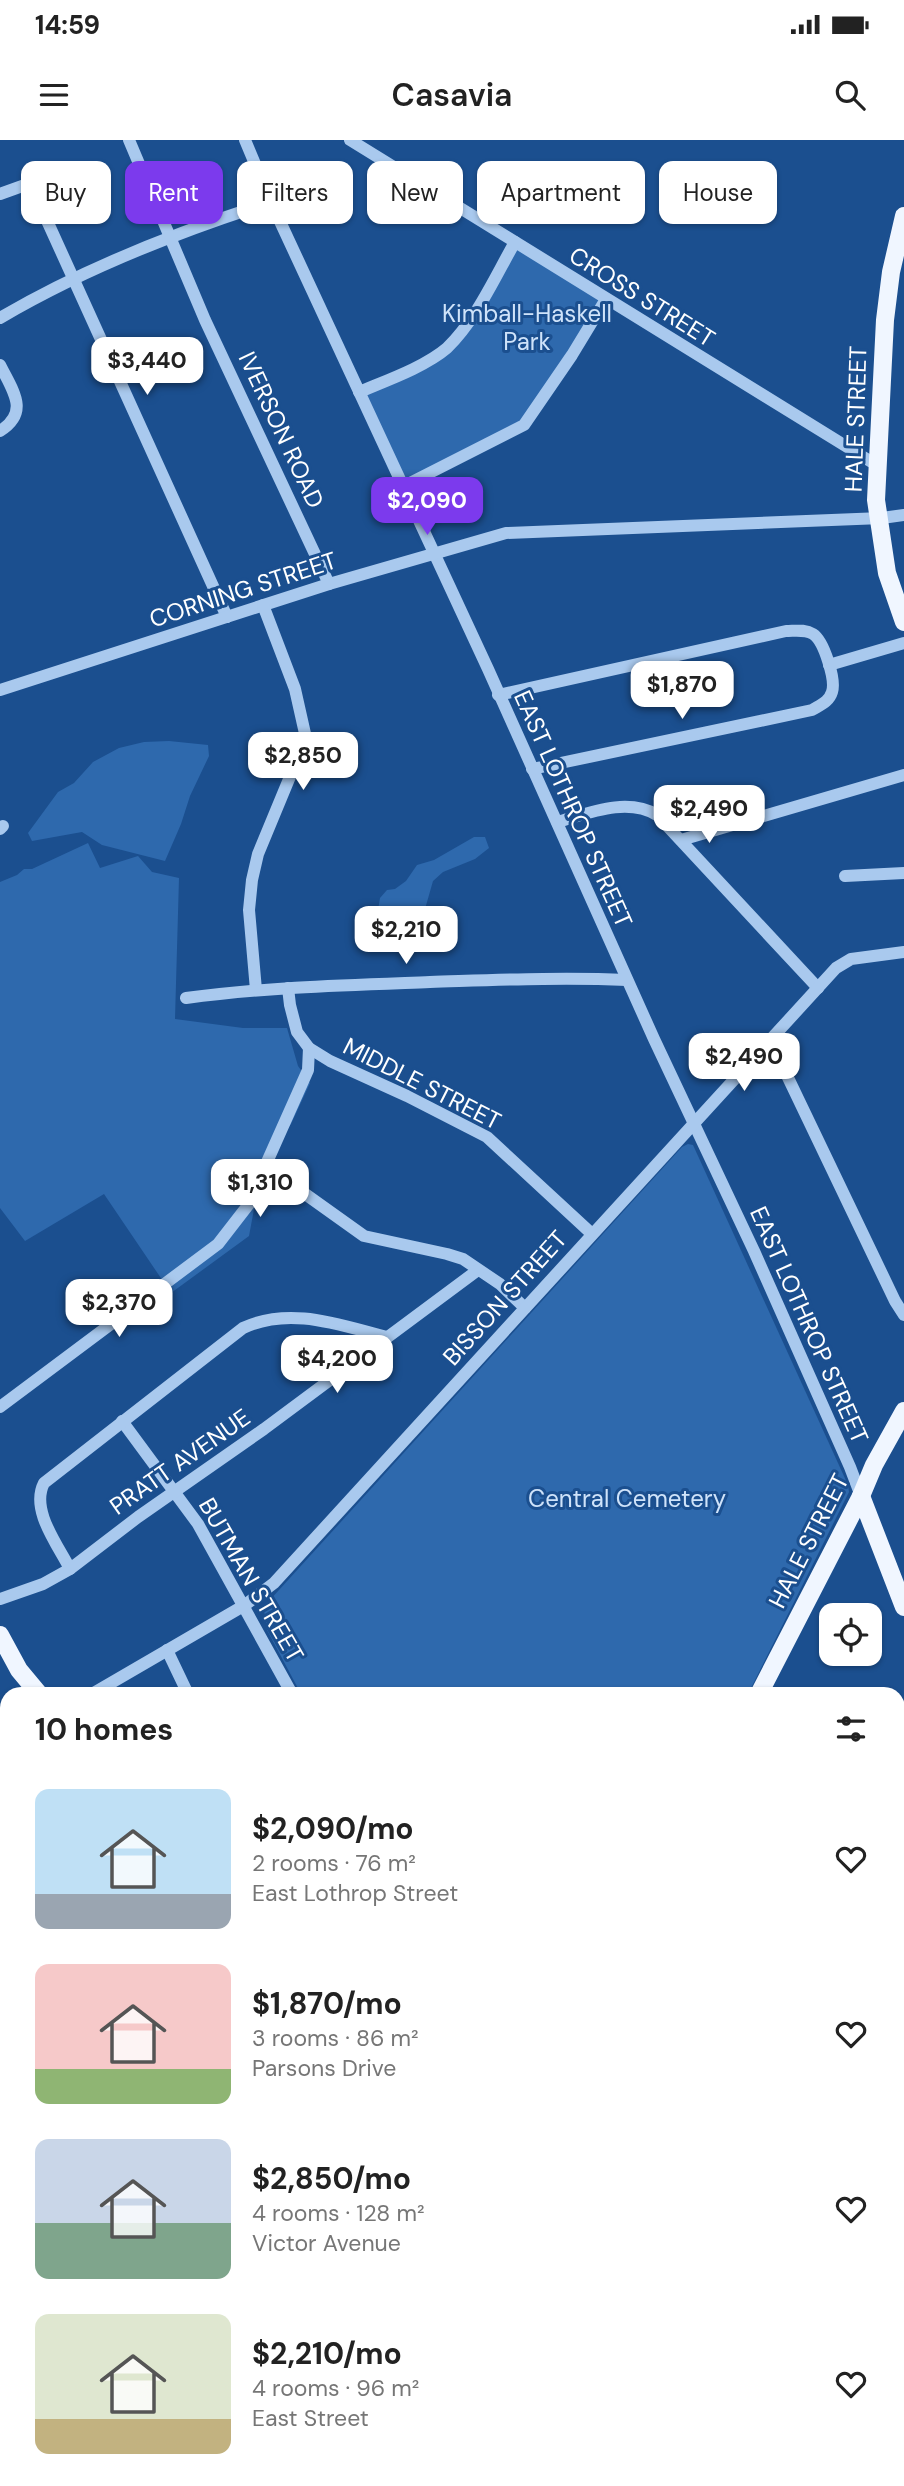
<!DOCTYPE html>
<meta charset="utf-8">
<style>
body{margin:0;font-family:"DM Sans",sans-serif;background:#f2f2f2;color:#222;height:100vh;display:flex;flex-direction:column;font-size:26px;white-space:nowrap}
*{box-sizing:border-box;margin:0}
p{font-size:23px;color:#767676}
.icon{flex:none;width:38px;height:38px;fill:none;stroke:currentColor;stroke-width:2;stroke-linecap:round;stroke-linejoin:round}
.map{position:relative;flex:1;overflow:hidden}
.details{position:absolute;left:0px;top:1547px;width:905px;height:800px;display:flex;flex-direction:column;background:#fff;border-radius:21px 21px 0 0;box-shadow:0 2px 5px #0004}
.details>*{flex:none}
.hud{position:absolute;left:21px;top:21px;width:863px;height:63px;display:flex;gap:14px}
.controls{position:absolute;left:819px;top:1463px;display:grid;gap:14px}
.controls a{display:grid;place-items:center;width:63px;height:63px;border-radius:14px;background:#fff;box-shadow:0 2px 5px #0004;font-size:35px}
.price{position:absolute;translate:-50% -60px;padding:0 16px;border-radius:14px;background:#fff;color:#222;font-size:23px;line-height:46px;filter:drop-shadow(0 2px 4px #0008)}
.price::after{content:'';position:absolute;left:50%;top:42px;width:21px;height:16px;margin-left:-10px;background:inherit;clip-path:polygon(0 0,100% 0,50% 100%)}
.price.on{background:#7c3aed;color:#fff}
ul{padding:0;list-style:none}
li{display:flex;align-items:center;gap:21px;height:175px;padding:0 35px}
li span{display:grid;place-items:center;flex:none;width:196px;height:140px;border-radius:14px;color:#555}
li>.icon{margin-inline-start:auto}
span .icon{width:84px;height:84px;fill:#fffc;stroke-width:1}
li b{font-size:30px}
h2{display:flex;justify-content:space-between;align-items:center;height:84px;padding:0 35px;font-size:30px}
.tag{padding:0 24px;border-radius:14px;background:#fff;box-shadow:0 2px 5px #0004;font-size:24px;line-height:63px}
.tag.on{background:#7c3aed;color:#fff}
.status{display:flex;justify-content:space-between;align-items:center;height:49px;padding:0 35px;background:#fff;direction:ltr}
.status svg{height:19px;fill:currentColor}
header{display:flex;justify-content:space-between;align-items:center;height:91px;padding:0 35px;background:#fff;font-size:32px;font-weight:600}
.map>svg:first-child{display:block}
.green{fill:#2e69ad}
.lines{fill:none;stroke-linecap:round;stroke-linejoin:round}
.minor{stroke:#a9c9ee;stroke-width:12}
.major{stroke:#f0f6ff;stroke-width:18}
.labels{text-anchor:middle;stroke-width:6;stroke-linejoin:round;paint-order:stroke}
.street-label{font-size:24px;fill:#fff;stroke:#1b4f8f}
.park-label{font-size:24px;fill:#cfe3fa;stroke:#1b4f8f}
</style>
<div class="status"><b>14:59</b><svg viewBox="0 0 49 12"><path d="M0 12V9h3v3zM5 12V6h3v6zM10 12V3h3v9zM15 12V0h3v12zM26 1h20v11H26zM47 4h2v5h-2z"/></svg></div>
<header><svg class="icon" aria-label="menu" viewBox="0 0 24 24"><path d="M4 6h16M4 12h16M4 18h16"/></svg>Casavia<svg class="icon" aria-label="search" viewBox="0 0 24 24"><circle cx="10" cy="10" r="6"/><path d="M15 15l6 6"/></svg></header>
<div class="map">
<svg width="904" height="2346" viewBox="0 0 904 2346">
<rect width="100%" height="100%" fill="#1b4f8f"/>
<g class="green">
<path d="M515,102L606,159L524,285L408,347L359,252L428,220L456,196Z"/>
<path d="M169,601L208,605L209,616L190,656L181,684L165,721L102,705L82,692L32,701L28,693L58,652L74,643L93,622L119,608L144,602Z"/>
<path d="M474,697H485L489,708L475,719L443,732L433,741L425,769L413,786L399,794L388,792L378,770L380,758L387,750L395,749L406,741L417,725L434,720Z"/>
<path d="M88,703L100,728L138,716L152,732L179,738L175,879L243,888H287L298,926L310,943L291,984L263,1021L249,1096L171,1153L104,1054L25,1101L0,1068V742L17,735L24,729H32Z"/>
<path d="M688,1004L693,1005L848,1345L849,1352L748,1554H301L267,1490L264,1470L269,1461L682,1007Z"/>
</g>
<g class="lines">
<g class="minor">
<path d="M129,0L205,180L329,444"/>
<path d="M245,0L271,62L488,529L654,899L754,1111L850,1327L861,1356"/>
<path d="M350,0L878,326"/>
<path d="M0,54L25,45L34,52L227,477"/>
<path d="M0,178C85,128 177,92 271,62"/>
<path d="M0,225C13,251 30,272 0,291"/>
<path d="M359,252C385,241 425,227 447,208C476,180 495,137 515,102"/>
<path d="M402,347L524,285L572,215L606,159"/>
<path d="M829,525L904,503"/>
<path d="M0,550L329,444L506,393L882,378L904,375"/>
<path d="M498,555L786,491C795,491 805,489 813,494C824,501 836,540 832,552C829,562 820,565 812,570L532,629"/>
<path d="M557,682C589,673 627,657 657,675L818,848"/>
<path d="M0,689L3,686"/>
<path d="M681,700L904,635"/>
<path d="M845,736L904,733"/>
<path d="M288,848L290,865L297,892L309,908L330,921L407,956L487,997L592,1094"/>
<path d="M256,850L249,770L252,740L258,714L306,598L295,549L263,465"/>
<path d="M186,858C267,847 349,845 430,842C496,840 561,837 627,840"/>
<path d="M770,900L895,1161L904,1175"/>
<path d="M263,1031L277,1035L287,1041L364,1096L447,1114L463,1119L500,1144L525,1168"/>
<path d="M0,1267L218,1104L256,1055L263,1031L308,930L309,908"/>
<path d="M122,1281L198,1384L292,1554"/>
<path d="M70,1429C58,1405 30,1370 44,1343L243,1188C290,1166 339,1185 387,1197"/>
<path d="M0,1459L43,1444L70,1429L138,1377L264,1289L478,1130"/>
<path d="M167,1510L188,1554"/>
<path d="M92,1554L245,1465L274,1443L836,828L851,819L904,812"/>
<path d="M898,1638L904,1641"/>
<path d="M0,1672L7,1675"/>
<path d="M898,1689L904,1687"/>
<path d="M0,1744L7,1746"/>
<path d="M898,1798L904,1796"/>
<path d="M0,1877L7,1872"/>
<path d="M0,1951L7,1957"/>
<path d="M898,1968L904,1986"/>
<path d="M0,2111L7,2122"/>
<path d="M898,2113L904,2112"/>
<path d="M0,2150L7,2144"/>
<path d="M898,2226L904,2224"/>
<path d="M0,2332L7,2319"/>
<path d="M548,2340L556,2346"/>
<path d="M698,2340L701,2346"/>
<path d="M144,2346L148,2340"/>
<path d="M258,2346L260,2340"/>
<path d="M637,2346L643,2340"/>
</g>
<g class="major">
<path d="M904,76L891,132L885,180L876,360L887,433L904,482"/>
<path d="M861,1356L904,1467"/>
<path d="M0,1495L19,1530L39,1554"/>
<path d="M759,1554L861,1356L874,1325L904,1271"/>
<path d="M0,2230L7,2234"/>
<path d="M436,2340L443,2346"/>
<path d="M513,2340L514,2346"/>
</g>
</g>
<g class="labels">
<g class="street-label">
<text transform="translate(642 157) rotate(32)" y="8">CROSS STREET</text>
<text transform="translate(856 279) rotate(-88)" y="8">HALE STREET</text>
<text transform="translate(281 290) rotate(65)" y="8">IVERSON ROAD</text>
<text transform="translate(243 450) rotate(-18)" y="8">CORNING STREET</text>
<text transform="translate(573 669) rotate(66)" y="8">EAST LOTHROP STREET</text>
<text transform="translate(422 944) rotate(27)" y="8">MIDDLE STREET</text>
<text transform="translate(505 1158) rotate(-48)" y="8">BISSON STREET</text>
<text transform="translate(809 1185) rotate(66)" y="8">EAST LOTHROP STREET</text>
<text transform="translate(180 1322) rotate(-35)" y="8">PRATT AVENUE</text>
<text transform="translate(809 1401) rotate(-63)" y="8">HALE STREET</text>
<text transform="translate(251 1440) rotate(60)" y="8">BUTMAN STREET</text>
</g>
<g class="park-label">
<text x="527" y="182">Kimball-Haskell<tspan x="527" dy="28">Park</tspan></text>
<text x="627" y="1367">Central Cemetery</text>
</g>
</g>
</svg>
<div class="controls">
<a><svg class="icon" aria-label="locate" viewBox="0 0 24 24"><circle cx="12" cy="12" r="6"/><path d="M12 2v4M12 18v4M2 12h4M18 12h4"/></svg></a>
</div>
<b class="price" style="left:147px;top:257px">$3,440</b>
<b class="price on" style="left:427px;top:397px">$2,090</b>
<b class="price" style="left:682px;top:581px">$1,870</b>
<b class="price" style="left:303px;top:652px">$2,850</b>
<b class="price" style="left:709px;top:705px">$2,490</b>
<b class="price" style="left:406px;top:826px">$2,210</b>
<b class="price" style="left:744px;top:953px">$2,490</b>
<b class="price" style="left:260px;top:1079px">$1,310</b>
<b class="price" style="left:119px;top:1199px">$2,370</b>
<b class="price" style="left:337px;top:1255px">$4,200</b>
<div class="hud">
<a class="tag">Buy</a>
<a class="tag on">Rent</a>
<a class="tag">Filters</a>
<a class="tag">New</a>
<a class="tag">Apartment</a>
<a class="tag">House</a>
</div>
<section class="details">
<h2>10 homes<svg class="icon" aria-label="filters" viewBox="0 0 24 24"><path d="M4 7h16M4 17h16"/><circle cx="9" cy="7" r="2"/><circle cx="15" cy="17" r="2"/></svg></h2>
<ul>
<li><span style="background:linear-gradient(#bfe0f5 75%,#9aa5b1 0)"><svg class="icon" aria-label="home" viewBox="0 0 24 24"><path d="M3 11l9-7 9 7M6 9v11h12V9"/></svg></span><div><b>$2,090/mo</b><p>2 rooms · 76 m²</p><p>East Lothrop Street</p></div><svg class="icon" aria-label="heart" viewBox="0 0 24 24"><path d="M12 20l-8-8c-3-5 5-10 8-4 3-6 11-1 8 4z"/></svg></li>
<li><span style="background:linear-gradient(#f6c9c9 75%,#8fb573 0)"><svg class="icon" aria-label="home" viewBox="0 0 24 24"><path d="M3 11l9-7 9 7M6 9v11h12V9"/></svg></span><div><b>$1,870/mo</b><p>3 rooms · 86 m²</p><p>Parsons Drive</p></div><svg class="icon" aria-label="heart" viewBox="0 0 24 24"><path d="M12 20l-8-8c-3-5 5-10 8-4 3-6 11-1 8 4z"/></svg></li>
<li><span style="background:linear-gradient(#c9d6e8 60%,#7fa58c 0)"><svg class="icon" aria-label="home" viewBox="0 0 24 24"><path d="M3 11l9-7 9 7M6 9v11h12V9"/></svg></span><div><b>$2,850/mo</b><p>4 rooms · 128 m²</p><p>Victor Avenue</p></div><svg class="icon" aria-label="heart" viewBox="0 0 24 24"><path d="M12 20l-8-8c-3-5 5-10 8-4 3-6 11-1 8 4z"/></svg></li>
<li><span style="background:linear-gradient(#dfe7d0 75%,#c2b280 0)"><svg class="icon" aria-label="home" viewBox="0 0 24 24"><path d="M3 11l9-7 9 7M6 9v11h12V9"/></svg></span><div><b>$2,210/mo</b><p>4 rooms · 96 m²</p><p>East Street</p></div><svg class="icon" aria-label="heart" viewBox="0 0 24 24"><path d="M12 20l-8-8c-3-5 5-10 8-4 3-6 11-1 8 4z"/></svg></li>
</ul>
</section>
</div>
